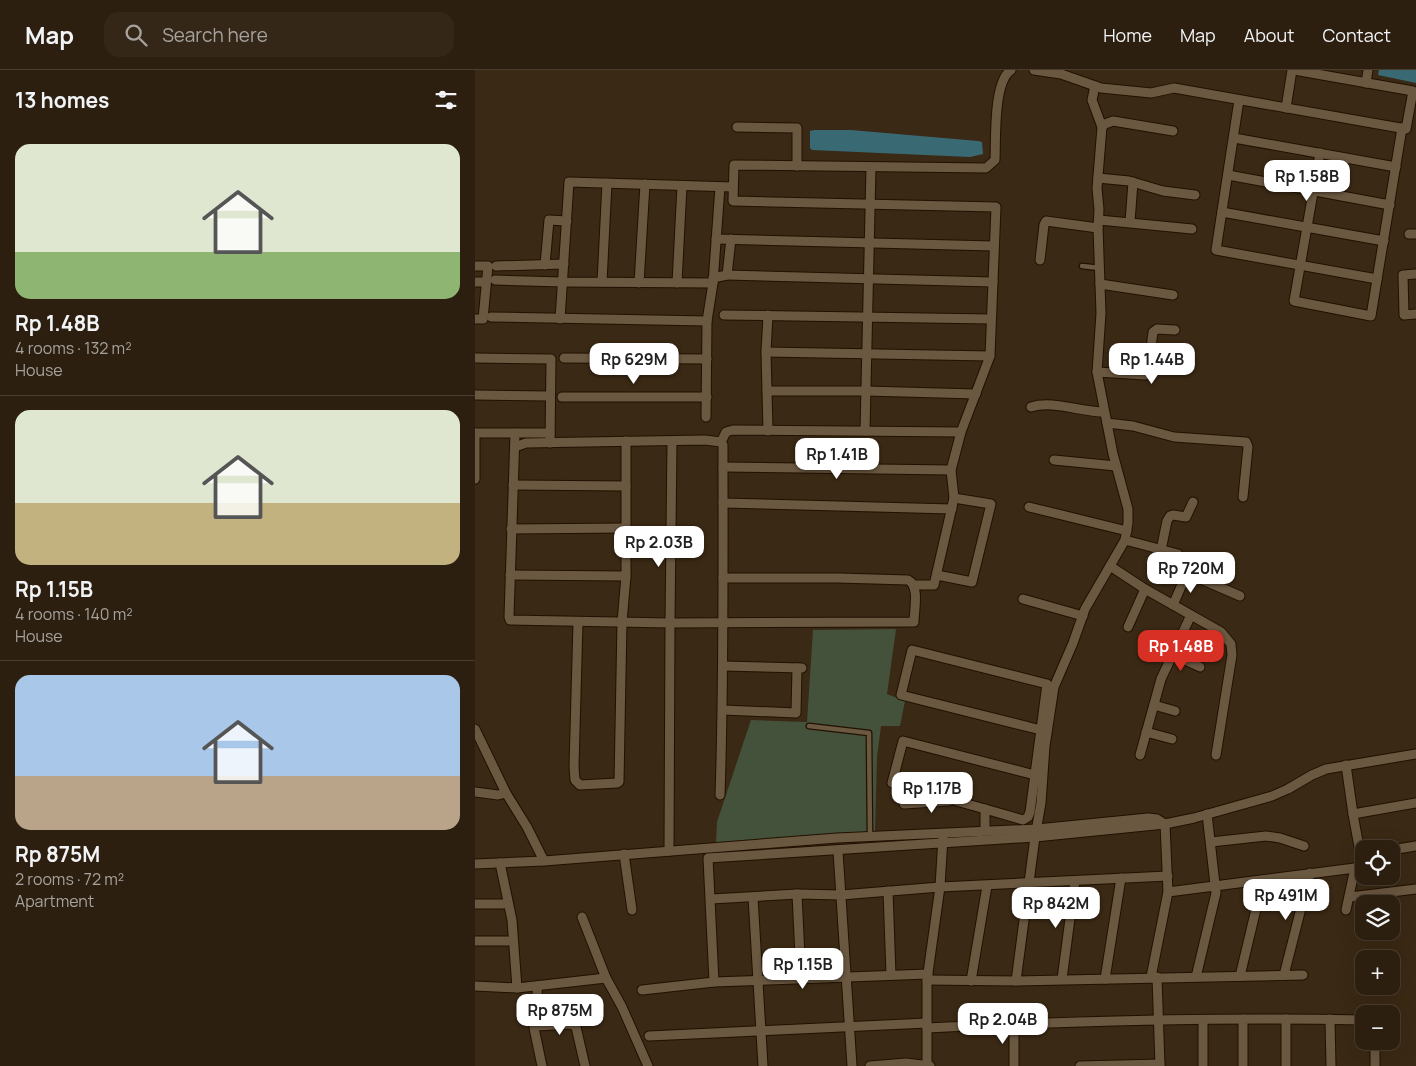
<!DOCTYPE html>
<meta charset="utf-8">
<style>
body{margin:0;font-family:Manrope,sans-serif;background:#342718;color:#f1f3f6;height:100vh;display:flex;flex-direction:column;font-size:19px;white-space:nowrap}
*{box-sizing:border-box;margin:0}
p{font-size:16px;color:#a6a29e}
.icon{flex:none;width:28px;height:28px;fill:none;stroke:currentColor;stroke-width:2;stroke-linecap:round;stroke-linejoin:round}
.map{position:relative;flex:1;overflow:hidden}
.details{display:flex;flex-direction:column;background:#2c1f0f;width:475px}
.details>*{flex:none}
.fabs{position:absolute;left:880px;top:770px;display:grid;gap:10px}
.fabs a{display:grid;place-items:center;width:45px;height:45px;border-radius:10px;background:#2c1f0f;box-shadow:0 5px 20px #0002,0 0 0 1px #483d2f;font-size:25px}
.price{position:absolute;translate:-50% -42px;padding:0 11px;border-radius:10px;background:#fff;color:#222;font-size:16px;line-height:32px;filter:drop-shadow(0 1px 2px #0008)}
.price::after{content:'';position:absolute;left:50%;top:30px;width:15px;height:11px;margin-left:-8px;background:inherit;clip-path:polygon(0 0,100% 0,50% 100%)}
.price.active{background:#d93025;color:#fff}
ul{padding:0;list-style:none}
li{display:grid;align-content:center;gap:10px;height:265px;padding:0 15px}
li+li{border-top:1px solid #483d2f}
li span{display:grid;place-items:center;height:155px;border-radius:15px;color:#555}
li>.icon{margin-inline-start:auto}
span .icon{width:90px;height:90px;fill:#fffc;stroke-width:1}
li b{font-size:21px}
h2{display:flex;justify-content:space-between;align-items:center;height:60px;padding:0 15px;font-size:21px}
header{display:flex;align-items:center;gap:30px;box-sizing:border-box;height:70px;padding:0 25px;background:#2c1f0f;border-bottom:1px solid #483d2f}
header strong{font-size:24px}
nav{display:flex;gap:28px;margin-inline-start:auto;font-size:18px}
.search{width:350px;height:45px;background:#342718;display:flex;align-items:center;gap:12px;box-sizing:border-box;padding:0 18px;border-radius:15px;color:#a6a29e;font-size:19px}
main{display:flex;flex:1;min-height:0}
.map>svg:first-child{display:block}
.green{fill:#44523b}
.water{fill:#396a74}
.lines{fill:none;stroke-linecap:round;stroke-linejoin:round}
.lane-casing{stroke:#211100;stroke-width:7}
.street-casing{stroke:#211100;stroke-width:11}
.lane{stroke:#6b5841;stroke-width:4.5}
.street{stroke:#6b5841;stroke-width:9}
</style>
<header>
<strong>Map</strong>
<div class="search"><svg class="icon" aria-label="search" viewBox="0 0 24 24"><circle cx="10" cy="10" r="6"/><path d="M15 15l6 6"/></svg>Search here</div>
<nav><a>Home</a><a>Map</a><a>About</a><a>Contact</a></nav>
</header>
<main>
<section class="details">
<h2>13 homes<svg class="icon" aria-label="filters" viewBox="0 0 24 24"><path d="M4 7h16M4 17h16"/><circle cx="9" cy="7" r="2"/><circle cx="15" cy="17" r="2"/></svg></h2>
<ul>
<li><span style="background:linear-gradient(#dfe7d0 70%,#8fb573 0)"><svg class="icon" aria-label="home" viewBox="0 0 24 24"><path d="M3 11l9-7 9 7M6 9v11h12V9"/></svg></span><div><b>Rp 1.48B</b><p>4 rooms · 132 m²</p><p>House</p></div></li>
<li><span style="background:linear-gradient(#dfe7d0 60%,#c2b280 0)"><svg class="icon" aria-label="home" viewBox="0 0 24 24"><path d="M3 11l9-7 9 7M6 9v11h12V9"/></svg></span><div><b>Rp 1.15B</b><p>4 rooms · 140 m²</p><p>House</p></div></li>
<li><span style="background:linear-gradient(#a9c7e8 65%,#b9a48a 0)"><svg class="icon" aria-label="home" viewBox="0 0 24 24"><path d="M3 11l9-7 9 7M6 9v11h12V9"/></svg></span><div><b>Rp 875M</b><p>2 rooms · 72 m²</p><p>Apartment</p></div></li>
</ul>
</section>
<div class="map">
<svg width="941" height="996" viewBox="0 0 941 996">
<rect width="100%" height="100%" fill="#3a2914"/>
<path class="green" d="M421,559L412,624L430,631L425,656H406L402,687L400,762L241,773L242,752L276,650L332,652L338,560Z"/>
<g class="water">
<path d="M904,0H941V13L903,5Z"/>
<path d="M339,60H376L503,71L507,72L508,84L495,87L337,80L335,78V61Z"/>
</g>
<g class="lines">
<defs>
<g id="lane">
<path d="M607,196L625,198"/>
<path d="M334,656L394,663L395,766"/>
</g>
<g id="street">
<path d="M559,0L586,4L626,18L676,23L699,18L931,59L938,21L819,0"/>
<path d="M891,13L893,0"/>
<path d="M620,16L617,30L627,57"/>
<path d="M764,30L741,180L902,209"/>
<path d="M811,38L817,0"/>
<path d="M262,57L322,58V96"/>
<path d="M759,68L921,97"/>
<path d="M845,83L819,231L896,246L927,58"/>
<path d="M753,105L915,135"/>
<path d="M623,108L654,111L688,121L720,125"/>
<path d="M747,142L909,171"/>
<path d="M624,150L717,159"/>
<path d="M655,152L658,112"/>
<path d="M934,164H941"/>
<path d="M241,169L519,176"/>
<path d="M565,190L569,155L571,151L623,158"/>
<path d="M70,195L74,150L92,151"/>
<path d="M0,196H13L8,249H0"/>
<path d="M21,196L89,194"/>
<path d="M941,204L928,205L929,245L941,244"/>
<path d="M252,205L518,212"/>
<path d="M238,208L252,205L256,169"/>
<path d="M20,210L88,212L238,213"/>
<path d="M0,212H11"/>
<path d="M127,212L132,113"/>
<path d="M164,213L170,114"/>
<path d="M202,213L207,116"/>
<path d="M625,214L698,225"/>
<path d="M249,245L516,249"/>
<path d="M293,245L291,282L293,361"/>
<path d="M16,247L232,251"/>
<path d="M85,249L94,112L258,117"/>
<path d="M291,282L515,286"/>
<path d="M0,288L76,289L75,373"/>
<path d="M89,288L232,289"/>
<path d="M622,302L671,305L673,301L678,262L682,259L700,260"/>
<path d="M292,321H391L501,324"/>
<path d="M0,325L75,326"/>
<path d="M87,327H232"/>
<path d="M556,337C577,330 606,342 629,342"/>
<path d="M231,347L232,251L238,213L245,117"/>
<path d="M632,353L658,356L699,367L771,372L773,377L768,427"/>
<path d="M390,361L396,97"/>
<path d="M0,363H75"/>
<path d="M40,363L34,547L35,550L195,553L194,781"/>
<path d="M197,371L195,553L439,552C439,540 445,516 433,510L363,508H248"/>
<path d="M40,377L51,373L230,370L246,372"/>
<path d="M579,390L641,396"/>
<path d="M248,397L476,400"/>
<path d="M0,409V363"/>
<path d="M38,415L151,416"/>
<path d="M248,433L477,439"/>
<path d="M554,437L652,461"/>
<path d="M36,459L150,458"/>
<path d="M650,470L703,484"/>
<path d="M686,480L692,451L695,446L698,445L711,447L718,432"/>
<path d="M635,496L670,519L653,557"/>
<path d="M35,505L151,506"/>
<path d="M462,505L497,512L516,434L479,428"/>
<path d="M439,515H459L479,428L476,400L486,362L515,286L521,137L258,131L259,95L511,98L520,90C521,70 518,12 536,0"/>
<path d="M670,519L746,562L756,574L757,585L741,685"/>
<path d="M548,529L608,546"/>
<path d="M698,535L712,503L765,526"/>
<path d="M103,552L99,697L100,710L105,715L142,713L144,712L147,552L151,506V371"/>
<path d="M697,584L725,597"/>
<path d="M248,596L327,598"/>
<path d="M679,635L700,641"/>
<path d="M248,640L321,643L322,598"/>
<path d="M0,659L31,723L52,757L69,791"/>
<path d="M671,662L697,669"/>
<path d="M665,685L686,609L716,545"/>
<path d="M0,722L23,725L31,723"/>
<path d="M245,725C249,608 248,492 248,375L246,372L251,362L258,360L486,362"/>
<path d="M429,734L474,731"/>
<path d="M510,739L417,713L428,671L560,705"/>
<path d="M878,744L941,733"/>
<path d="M510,761V739L548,750L553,747L555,742L572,614L437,580L426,625L566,660"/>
<path d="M736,772L791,766L805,768L829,776"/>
<path d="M916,780L941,776"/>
<path d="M363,781L377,996"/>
<path d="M149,784L157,840"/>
<path d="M0,794L69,791L362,768L562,759L673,748L682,749L690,754L693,822L676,907"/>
<path d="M413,821L416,905"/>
<path d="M693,822L880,798L885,794L886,788L878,744L871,695"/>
<path d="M322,824L326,908"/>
<path d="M278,827L288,996"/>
<path d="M875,827L941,819"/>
<path d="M236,829L322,824L366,825L465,817L693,806"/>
<path d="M0,834H28"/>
<path d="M871,840L880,798"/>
<path d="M107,847L131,908"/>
<path d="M0,871H33"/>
<path d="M809,905L835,803"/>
<path d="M765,906L788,810"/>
<path d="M682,907L685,996"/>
<path d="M721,907L741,823L732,744"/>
<path d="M587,909L600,811"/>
<path d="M630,909L646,808"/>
<path d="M452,910L541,911L828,905"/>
<path d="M496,911L512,816"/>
<path d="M541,911L560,767L566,733L570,676L579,617L598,573L610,539L650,470L653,453V439L638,384L622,302L626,243L623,158L624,140L622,118L627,57L630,54L638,51L698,61"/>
<path d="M239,912L233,788L560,767L690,754L719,748L797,726L813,719L837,705L851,699L941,684"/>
<path d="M0,916L42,918L37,850L25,793"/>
<path d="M62,916L63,950"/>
<path d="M42,918L131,908L147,937L173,996"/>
<path d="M167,920L239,912L453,904"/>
<path d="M768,949V996"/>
<path d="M811,949V996"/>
<path d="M855,949L856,996"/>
<path d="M728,950V996"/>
<path d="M539,954V996"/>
<path d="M452,958C597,951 743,947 889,950"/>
<path d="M174,966L452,953"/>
<path d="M900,971V996"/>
<path d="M67,996L59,958L61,956L96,954L101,957L110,996"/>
<path d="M395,996L431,993L455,996"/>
<path d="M452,996V910L465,817L468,767"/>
<path d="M605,996L685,994"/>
</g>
</defs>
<use href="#lane" class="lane-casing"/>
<use href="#street" class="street-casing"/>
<use href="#lane" class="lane"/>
<use href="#street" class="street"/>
</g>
</svg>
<div class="fabs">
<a><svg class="icon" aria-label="locate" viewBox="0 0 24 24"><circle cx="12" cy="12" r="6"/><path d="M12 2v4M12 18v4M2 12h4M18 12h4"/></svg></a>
<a><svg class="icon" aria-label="layers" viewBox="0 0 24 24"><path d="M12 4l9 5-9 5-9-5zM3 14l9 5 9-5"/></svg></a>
<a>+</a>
<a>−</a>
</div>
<b class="price" style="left:832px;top:132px">Rp 1.58B</b>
<b class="price" style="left:159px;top:315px">Rp 629M</b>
<b class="price" style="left:677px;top:315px">Rp 1.44B</b>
<b class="price" style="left:362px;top:410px">Rp 1.41B</b>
<b class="price" style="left:184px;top:498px">Rp 2.03B</b>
<b class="price" style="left:716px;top:524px">Rp 720M</b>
<b class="price active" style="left:706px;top:602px">Rp 1.48B</b>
<b class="price" style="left:457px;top:744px">Rp 1.17B</b>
<b class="price" style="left:811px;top:851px">Rp 491M</b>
<b class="price" style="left:581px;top:859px">Rp 842M</b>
<b class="price" style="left:328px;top:920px">Rp 1.15B</b>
<b class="price" style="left:85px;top:966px">Rp 875M</b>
<b class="price" style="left:528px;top:975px">Rp 2.04B</b>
</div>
</main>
